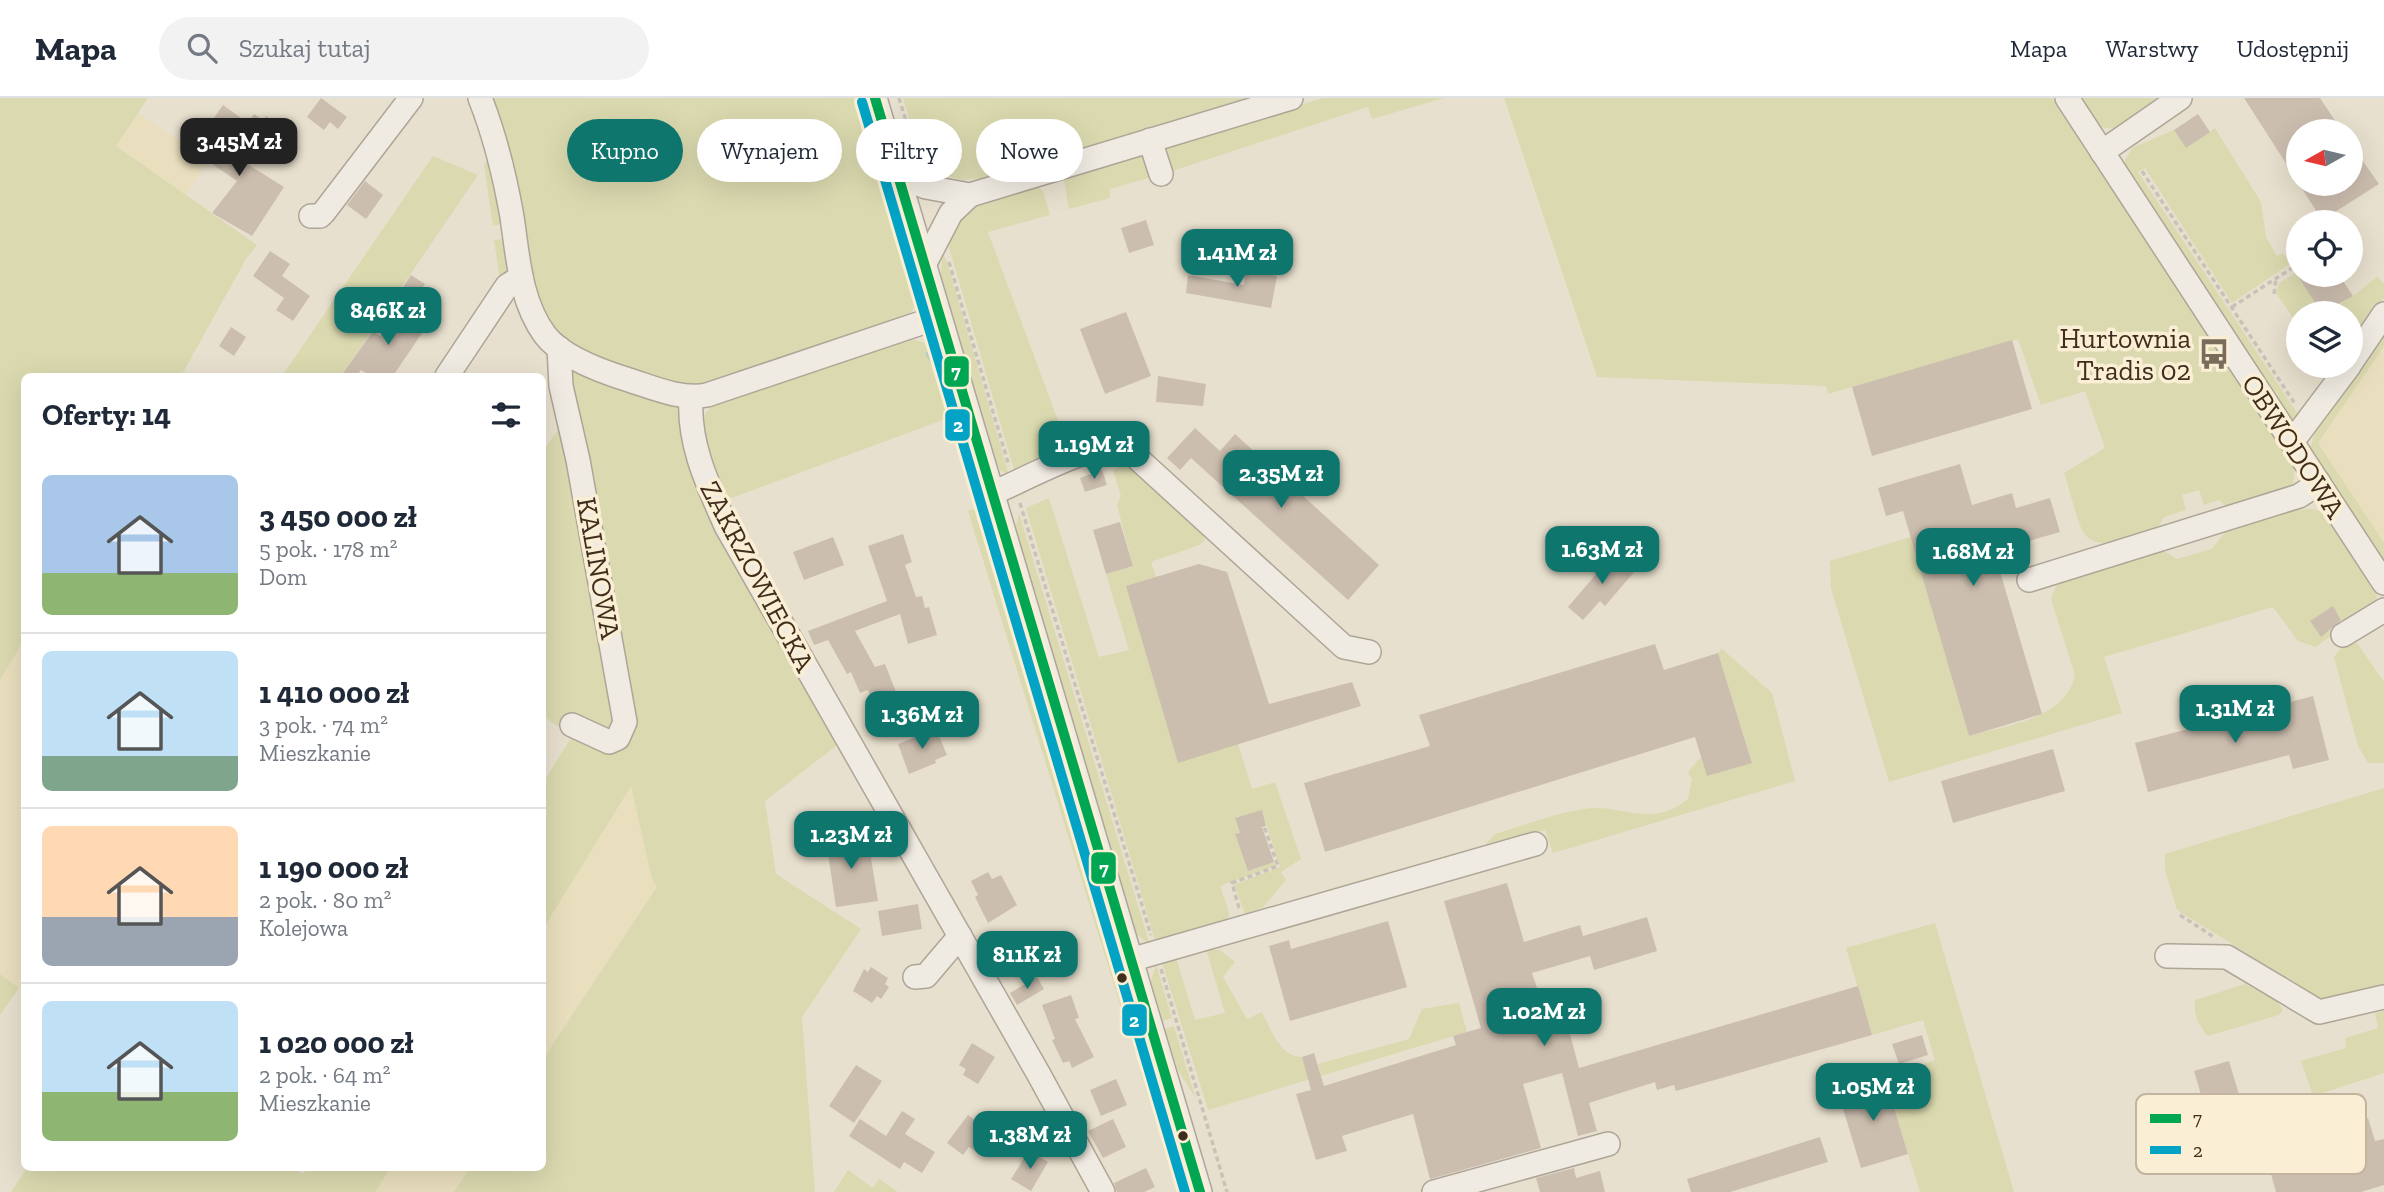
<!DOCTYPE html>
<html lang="pl">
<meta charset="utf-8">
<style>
body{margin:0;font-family:"Zilla Slab",serif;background:#f2f2f3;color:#1f2937;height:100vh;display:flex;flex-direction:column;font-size:26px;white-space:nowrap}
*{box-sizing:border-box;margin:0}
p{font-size:23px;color:#747a83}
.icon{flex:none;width:38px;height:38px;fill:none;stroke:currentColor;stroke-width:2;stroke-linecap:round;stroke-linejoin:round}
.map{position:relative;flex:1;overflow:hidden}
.drawer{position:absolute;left:21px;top:275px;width:525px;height:798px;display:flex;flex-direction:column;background:#fff;border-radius:10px;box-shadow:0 7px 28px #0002}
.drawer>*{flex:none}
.guide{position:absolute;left:567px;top:21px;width:665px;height:63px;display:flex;gap:14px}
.needle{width:46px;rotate:262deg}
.tools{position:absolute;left:2286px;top:21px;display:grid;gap:14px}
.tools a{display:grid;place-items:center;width:77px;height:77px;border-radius:50%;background:#fff;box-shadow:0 7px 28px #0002;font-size:35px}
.price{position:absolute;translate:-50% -60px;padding:0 16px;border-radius:14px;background:#0f766e;color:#fff;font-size:23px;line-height:46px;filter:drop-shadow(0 2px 4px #0008)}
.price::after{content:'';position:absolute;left:50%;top:42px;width:21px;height:16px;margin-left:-10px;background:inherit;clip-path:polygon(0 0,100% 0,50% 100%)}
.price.active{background:#222;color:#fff}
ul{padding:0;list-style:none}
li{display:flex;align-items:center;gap:21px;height:175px;padding:0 21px}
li+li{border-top:2px solid #e0e1e3}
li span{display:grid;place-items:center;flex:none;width:196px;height:140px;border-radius:10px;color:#555}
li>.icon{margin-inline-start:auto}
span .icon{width:84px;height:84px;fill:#fffc;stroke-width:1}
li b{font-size:30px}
h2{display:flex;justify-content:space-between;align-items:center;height:84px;padding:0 21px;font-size:30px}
.chip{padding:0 24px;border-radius:32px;background:#fff;box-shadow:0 7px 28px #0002;font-size:24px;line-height:63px}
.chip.active{background:#0f766e;color:#fff}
header{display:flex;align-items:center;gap:42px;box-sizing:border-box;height:98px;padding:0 35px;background:#fff;border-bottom:2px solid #e0e1e3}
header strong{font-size:33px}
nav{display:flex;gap:38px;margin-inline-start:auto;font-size:24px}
.search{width:490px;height:63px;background:#f2f2f3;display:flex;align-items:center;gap:18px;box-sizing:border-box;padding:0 24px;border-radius:38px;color:#747a83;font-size:26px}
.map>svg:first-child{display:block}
.farmland{fill:#e9dfbe}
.green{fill:#dad9af;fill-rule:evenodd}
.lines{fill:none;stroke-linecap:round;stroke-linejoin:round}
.stream{stroke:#bacec1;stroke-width:5}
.building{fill:#ccbeaf}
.minor-casing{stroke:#aea597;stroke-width:26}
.path{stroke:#c9c2b8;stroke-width:3.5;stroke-dasharray:5 3.5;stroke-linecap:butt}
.minor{stroke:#f0ebe2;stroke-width:23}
.bus-1-casing{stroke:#faeed4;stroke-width:16}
.bus-2-casing{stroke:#faeed4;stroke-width:16}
.bus-1{stroke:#00a651;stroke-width:10}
.bus-2{stroke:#03a3c5;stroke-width:10}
.bus-dot{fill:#3f2d1d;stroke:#faeed4;stroke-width:2.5}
.labels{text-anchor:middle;stroke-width:7;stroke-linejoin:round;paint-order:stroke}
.poi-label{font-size:28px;fill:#3f2d1d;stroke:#faeed4;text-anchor:end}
.street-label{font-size:28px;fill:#3f2d1d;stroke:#faeed4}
.key{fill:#faeed4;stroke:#c2b49d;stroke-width:2}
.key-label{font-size:19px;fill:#3f2d1d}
.line-badge{stroke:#faeed4;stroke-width:2.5}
.badge-label{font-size:19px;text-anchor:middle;font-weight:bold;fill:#fff}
</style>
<header>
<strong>Mapa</strong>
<div class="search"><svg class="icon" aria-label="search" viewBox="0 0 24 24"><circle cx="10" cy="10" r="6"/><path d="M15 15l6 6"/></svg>Szukaj tutaj</div>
<nav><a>Mapa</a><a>Warstwy</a><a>Udostępnij</a></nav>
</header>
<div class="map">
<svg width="2384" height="1094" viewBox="0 0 2384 1094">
<rect width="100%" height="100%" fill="#e8e0ce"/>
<g class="farmland">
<path d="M138,15L209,63L185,97L116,48Z"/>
<path d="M2384,248V445L2318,345Z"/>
<path d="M24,542V893L0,876V582Z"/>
<path d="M631,687L652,781L657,789L543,961V831Z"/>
<path d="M391,1069H470L454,1094H375Z"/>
</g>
<g class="green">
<path d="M0,0H148L116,48L257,147L246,161L181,278H24V542L0,582Z"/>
<path d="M491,0H862L914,171C919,193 921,210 901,223L706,288L670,287L621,272L570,247L557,237L543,218L525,156L512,62Z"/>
<path d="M903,0H1260L992,79L963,82L925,73Z"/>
<path d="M1323,0H1444L1372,21L1368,9L1169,74L1164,51L1169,48Z"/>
<path d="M1504,0H2052L2295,366L2293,386L2281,395L2278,391L2226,408L2219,402L2204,407L2199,392L2182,397L2186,412L2164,419L2154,436C2075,455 2087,447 2064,375L2105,350L2085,293L2041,307L2018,241L1828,296L1826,288L1597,279Z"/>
<path d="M2077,0H2162L2120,31L2098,29Z"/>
<path d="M904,26L917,69L906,57L895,29Z"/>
<path d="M2215,30L2261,104L2266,139L2277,158L2283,155L2290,166L2232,205L2145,70L2138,74L2301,321L2290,323L2123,66L2132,50L2174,32L2186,50Z"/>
<path d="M1137,55L1143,57L1155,78L1110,91V100L1069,111L1064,82Z"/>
<path d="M433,58L478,77L341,278H282Z"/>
<path d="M488,61H491L502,126L493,128L484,67Z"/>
<path d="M1024,90H1039L1043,93L1050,117L988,134L1069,352L1015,375L946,139L962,115Z"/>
<path d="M504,141L512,174L501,191L494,142Z"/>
<path d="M942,155L947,164L1009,377L1001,373L996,365L941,179Z"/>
<path d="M2296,175L2322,215H2298V227L2276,195L2279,185Z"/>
<path d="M2377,179L2384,185V200L2350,251V215H2325L2353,198Z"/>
<path d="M2384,223V248L2318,345L2384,445V467L2310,352L2314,336Z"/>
<path d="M910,241C946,245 950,287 959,316L726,402L702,348V320L713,306Z"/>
<path d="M567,267L671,302L676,309L841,644L765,703L776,776L861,831L802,919L815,1094H454L470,1069H542L543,961L657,789L652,781L631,688L543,831V685L572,638L623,641Z"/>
<path d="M562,326L617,599L614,636L562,631L543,618V353Z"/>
<path d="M1120,369H1131L1205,434L1204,443L1199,447L1151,464L1156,479L1128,494L1178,664L1238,646L1252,691L1275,684L1301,761L1281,774L1286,782L1263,809L1245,816L1234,787L1280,769L1262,713L1235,720L1240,735L1235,737L1248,773L1274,764L1275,768L1220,788L1229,814L1228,824L1156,845L1026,410L1049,400L1099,559L1129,552L1106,476L1133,468L1117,407L1121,398L1113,372Z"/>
<path d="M985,406L1108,815L1103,818L1140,939L1143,938L1146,948L1135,955L968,413Z"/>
<path d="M2313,411L2325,415L2377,491L2376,504L2316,549L2298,543L2273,509L2104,559L2122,615L1889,684L1831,490L1830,463L1911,439L1969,638C2006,627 2065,622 2075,577L2051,501L2057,486L2160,451L2177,461L2212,451L2227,432L2292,412ZM2333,509L2343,524L2320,538L2310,523Z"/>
<path d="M1019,415L1150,847L1136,836L1015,431Z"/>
<path d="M2357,545L2384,584V665H2368L2358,648L2334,559L2342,549Z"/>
<path d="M1722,551L1772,595L1795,683L1553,755L1545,732L1324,797L1326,792L1485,747L1495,736C1524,728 1554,715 1584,711C1624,705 1649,732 1688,701L1692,682L1688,674L1701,659L1707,678L1752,664L1718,555Z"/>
<path d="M2384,690V887L2333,902H2323L2177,812L2165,772V756Z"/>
<path d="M1935,825L2014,1094H1920L1885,980L1935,962L1923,922L1872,937L1846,850Z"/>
<path d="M1206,851L1220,852L1235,864L1223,879L1247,921L1262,914C1270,930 1280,959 1302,959L1308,979L1321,976L1318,966L1409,941L1422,911L1459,905L1467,934L1208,1012L1162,864L1176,860L1195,922L1225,915Z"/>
<path d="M1156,866L1172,920L1163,923L1151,883Z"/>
<path d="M0,876L19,890L0,917Z"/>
<path d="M2245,886L2277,903L2283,912L2279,917L2208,938C2199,928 2193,916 2195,902Z"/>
<path d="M2384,913V975L2313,998L2301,963L2346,950L2345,940L2378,930L2375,915Z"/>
<path d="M1174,928L1196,1001L1178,972L1164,931Z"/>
<path d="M1152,968L1171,1027L1158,1031L1140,973Z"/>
<path d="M1173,1041L1191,1094H1178L1161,1044Z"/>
<path d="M28,1069H292L303,1076L308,1069H391L375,1094H11Z"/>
<path d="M848,1072L873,1090L879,1081L898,1094H834Z"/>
</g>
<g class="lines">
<g class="stream">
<path d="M928,256L938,270L972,389"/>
<path d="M978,409L1141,953"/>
<path d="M1146,970L1164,1029"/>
<path d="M1170,1049L1184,1094"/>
</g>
</g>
<g class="building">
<path d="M321,0L347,19L338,31L330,24L324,32L307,19Z"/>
<path d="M2244,0H2320L2342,33H2298V84Z"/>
<path d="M223,7L241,20L220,49L284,89L252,138L212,115L237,83L199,57L209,42L202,37Z"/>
<path d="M254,16L263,22L266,18L284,31L269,51L243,31Z"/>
<path d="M2198,16L2210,34L2186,50L2174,32Z"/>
<path d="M2350,45L2379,86L2322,122L2299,86H2350Z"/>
<path d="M365,83L383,97L366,121L347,107Z"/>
<path d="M1146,122L1154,147L1129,155L1121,130Z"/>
<path d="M270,153L290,166L282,178L310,198L293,223L276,212L284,200L253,178Z"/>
<path d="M1246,172L1277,178L1271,210L1186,195L1188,177L1244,187Z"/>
<path d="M411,177L425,186L411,206L398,197Z"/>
<path d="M2297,177H2339L2353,198L2322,215Z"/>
<path d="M400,208L428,226L393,278H371L361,272L357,278H341L373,233L380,238Z"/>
<path d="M1126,214L1151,278L1105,296L1080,231Z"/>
<path d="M231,229L246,239L234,258L219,248Z"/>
<path d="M2012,242L2032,311L1872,358L1852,289Z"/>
<path d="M1158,278L1206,286L1203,308L1156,304Z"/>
<path d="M1195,330L1220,353L1235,336L1379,467L1348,502L1191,360L1180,372L1167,360Z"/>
<path d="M1960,366L1972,407L2012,395L2016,410L2050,400L2060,434L1994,453L2042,616L1969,638L1903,413L1886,418L1878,390Z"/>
<path d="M1102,372L1107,387L1085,394L1080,380Z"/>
<path d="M1120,424L1133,468L1106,476L1093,432Z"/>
<path d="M903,436L912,464L905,467L916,499L922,498L925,510L929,509L937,537L908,546L900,516L855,533L875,569L885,566L896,594L872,603L868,592L860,595L851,574L847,576L828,542L814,547L808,533L887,503L868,448Z"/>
<path d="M833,439L844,467L804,482L793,454Z"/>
<path d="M1614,455L1635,473L1605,508L1600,503L1583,522L1568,509Z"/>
<path d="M1199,466L1227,474L1269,606L1352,584L1361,608L1178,665L1126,488Z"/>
<path d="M2333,508L2341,522L2321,539L2310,523Z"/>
<path d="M1655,546L1664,572L1718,555L1752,665L1707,678L1695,639L1325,754L1304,685L1430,648L1419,617Z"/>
<path d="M2313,598L2329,662L2293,671L2289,657L2148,694L2135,645Z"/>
<path d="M936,631L947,657L935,662L936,665L909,676L898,646Z"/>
<path d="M2053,651L2065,693L1953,725L1941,683Z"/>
<path d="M1262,712L1266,728L1262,729L1274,764L1248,773L1235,736L1240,735L1235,720Z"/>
<path d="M862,736L865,755L870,754L878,803L836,809L826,742Z"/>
<path d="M988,774L992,781L1001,777L1017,807L988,825L975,799L978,797L971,783Z"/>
<path d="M1507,785L1524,844L1580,827L1583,838L1647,819L1657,853L1594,872L1590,858L1532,875L1537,890L1522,894L1532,926L1565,917L1579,970L1858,888L1872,937L1676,993L1674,987L1657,992L1655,984L1589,1005L1597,1033L1578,1038L1562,975L1523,986L1541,1050L1430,1081L1413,1016L1342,1038L1347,1053L1316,1062L1296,996L1311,992L1302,959L1314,955L1324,988L1456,947L1453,938L1481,930L1444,803Z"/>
<path d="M918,806L922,831L882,838L878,813Z"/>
<path d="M1388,823L1407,889L1290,923L1269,848L1289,842L1291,851Z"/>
<path d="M871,869L888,880L885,886L889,889L881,901L877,898L872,905L853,893L864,871L868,874Z"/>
<path d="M1037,879L1044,891L1017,907L1010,895Z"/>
<path d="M1071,897L1079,920L1075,921L1094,959L1072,970L1069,963L1063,965L1052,942L1055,941L1042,907Z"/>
<path d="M1922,937L1928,957L1899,966L1892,946Z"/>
<path d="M972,945L995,959L978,986L963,977L966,971L959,967Z"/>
<path d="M2229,963L2244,1013L2209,1024L2194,973Z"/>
<path d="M856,967L882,983L854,1025L829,1008Z"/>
<path d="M1885,980L1908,1056L1861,1070L1838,994Z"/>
<path d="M1116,981L1127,1007L1101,1018L1090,992Z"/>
<path d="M902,1013L915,1021L905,1036L935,1054L922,1075L904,1064L900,1071L849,1038L860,1021L886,1038Z"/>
<path d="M968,1017L991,1034L976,1054L969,1049L963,1057L947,1045Z"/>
<path d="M2368,1020L2375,1043L2384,1041V1087L2361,1094H2276L2271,1076L2274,1075L2272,1069L2278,1068L2275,1057L2323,1042L2321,1034Z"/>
<path d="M1113,1021L1126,1049L1103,1060L1088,1033Z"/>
<path d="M1820,1039L1828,1064L1730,1094H1691L1687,1081Z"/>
<path d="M1029,1052L1048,1064L1031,1093L1011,1081Z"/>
<path d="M1146,1070L1155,1089L1144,1094H1117L1114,1085Z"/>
<path d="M1574,1070L1576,1080L1600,1073L1605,1094H1540L1536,1080Z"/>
</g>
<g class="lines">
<defs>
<g id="minor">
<path d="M480,0C495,38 505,79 512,119C518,159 520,203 545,237C562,259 603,274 629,282C654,290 681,302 707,297L939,219"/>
<path d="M875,0L1200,1094"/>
<path d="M2067,0L2384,485"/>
<path d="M1150,42L1161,76"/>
<path d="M2102,54L2180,0"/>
<path d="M898,78L926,89L970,97L1291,0"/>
<path d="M311,118H320L324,114L411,0"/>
<path d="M924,167L951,115L970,97"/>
<path d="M559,250L561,288L578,362L625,624L618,640L609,644L572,627"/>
<path d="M2350,266L2384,216"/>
<path d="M447,278L507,188L521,179"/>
<path d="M691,300C688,346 708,387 726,428L1038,975L1103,1094"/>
<path d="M2292,344L2349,268"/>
<path d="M991,396C1020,384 1096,342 1124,348L1344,549L1369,554"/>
<path d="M2029,482L2299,398L2319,385"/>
<path d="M2343,537L2384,512"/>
<path d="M2167,858L2227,859L2319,914L2384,899"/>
<path d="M1130,862L1535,746"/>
<path d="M915,879L926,878L960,838"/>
<path d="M1434,1094L1608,1046"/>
</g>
</defs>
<use href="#minor" class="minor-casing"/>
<g class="path">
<path d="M899,0L919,66"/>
<path d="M2142,73L2295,306"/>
<path d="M949,164L1009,368"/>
<path d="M2274,196L2276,181"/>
<path d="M2232,209L2292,170"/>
<path d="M1020,405L1151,837"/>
<path d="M1239,810L1232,785L1278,768L1264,728"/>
<path d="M2180,817L2214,839"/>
<path d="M1161,871L1227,1094"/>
</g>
<use href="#minor" class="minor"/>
<defs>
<path id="bus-1" d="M875,0L1200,1094"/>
<path id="bus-2" d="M862,4L1185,1094"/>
</defs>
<use href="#bus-1" class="bus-1-casing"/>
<use href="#bus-2" class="bus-2-casing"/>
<use href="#bus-1" class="bus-1"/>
<use href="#bus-2" class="bus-2"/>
</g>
<defs>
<symbol id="bus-bare" viewBox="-9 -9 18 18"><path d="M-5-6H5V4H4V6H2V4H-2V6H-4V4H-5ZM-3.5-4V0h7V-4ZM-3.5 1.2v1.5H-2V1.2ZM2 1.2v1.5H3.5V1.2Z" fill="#7a6c5b" stroke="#faeed4" stroke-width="2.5" paint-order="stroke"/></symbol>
</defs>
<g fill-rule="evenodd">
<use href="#bus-bare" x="2192" y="234" width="44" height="44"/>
</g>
<g class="bus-dot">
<circle cx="1122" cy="880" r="6"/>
<circle cx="1183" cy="1038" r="6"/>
</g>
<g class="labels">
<g class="poi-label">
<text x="2191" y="250">Hurtownia<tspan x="2191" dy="32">Tradis 02</tspan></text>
</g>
<g class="street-label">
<text transform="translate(2294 348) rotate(57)" y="10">OBWODOWA</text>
<text transform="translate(599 470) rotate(80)" y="10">KALINOWA</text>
<text transform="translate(758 478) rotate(62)" y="10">ZAKRZOWIECKA</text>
</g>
</g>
<rect x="2136" y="996" width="230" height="80" rx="10" class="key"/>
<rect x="2150" y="1016" width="31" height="9" fill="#00a651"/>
<rect x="2150" y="1048" width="31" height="8" fill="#03a3c5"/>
<g class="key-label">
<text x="2193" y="1027">7</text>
<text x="2193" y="1059">2</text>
</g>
<g class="line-badge">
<rect x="943" y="257" width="27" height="33" rx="7" fill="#00a651"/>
<rect x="944" y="310" width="27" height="34" rx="7" fill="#03a3c5"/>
<rect x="1090" y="753" width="27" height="34" rx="7" fill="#00a651"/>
<rect x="1121" y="905" width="27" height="34" rx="7" fill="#03a3c5"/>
</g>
<g class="badge-label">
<text x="956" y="280">7</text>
<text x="958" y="334">2</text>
<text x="1104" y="777">7</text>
<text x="1134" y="929">2</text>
</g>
</svg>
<div class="tools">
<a><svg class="needle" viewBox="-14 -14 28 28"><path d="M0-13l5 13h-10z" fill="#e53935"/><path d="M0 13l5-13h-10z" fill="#747a83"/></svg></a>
<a><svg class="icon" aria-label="locate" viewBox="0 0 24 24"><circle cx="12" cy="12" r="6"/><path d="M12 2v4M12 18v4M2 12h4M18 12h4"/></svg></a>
<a><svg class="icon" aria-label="layers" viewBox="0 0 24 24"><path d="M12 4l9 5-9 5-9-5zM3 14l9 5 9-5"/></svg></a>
</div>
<b class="price active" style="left:239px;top:80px">3.45M zł</b>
<b class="price" style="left:1237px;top:191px">1.41M zł</b>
<b class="price" style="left:388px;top:249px">846K zł</b>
<b class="price" style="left:1094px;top:383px">1.19M zł</b>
<b class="price" style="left:1281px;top:412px">2.35M zł</b>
<b class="price" style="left:1602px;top:488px">1.63M zł</b>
<b class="price" style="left:1973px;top:490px">1.68M zł</b>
<b class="price" style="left:2235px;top:647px">1.31M zł</b>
<b class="price" style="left:922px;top:653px">1.36M zł</b>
<b class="price" style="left:851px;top:773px">1.23M zł</b>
<b class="price" style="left:1027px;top:893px">811K zł</b>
<b class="price" style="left:1544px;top:950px">1.02M zł</b>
<b class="price" style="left:1873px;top:1025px">1.05M zł</b>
<b class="price" style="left:1030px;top:1073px">1.38M zł</b>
<div class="guide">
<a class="chip active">Kupno</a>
<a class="chip">Wynajem</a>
<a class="chip">Filtry</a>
<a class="chip">Nowe</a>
</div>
<section class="drawer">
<h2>Oferty: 14<svg class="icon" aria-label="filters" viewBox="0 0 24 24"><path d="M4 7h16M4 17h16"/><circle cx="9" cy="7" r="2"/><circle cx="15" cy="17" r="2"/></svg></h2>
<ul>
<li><span style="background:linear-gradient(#a9c7e8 70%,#8fb573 0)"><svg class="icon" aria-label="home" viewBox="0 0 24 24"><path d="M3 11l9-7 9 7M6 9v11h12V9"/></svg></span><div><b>3 450 000 zł</b><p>5 pok. · 178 m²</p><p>Dom</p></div></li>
<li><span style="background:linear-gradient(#bfe0f5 75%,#7fa58c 0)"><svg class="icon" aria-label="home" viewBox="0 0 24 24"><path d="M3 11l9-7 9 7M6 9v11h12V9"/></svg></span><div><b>1 410 000 zł</b><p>3 pok. · 74 m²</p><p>Mieszkanie</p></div></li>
<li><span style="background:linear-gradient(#ffd9b3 65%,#9aa5b1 0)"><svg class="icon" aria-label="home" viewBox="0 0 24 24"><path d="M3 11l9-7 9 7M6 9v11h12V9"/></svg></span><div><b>1 190 000 zł</b><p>2 pok. · 80 m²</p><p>Kolejowa</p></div></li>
<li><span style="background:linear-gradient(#bfe0f5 65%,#8fb573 0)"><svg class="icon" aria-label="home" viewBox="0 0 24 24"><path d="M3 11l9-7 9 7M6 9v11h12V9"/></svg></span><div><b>1 020 000 zł</b><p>2 pok. · 64 m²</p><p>Mieszkanie</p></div></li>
</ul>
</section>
</div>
